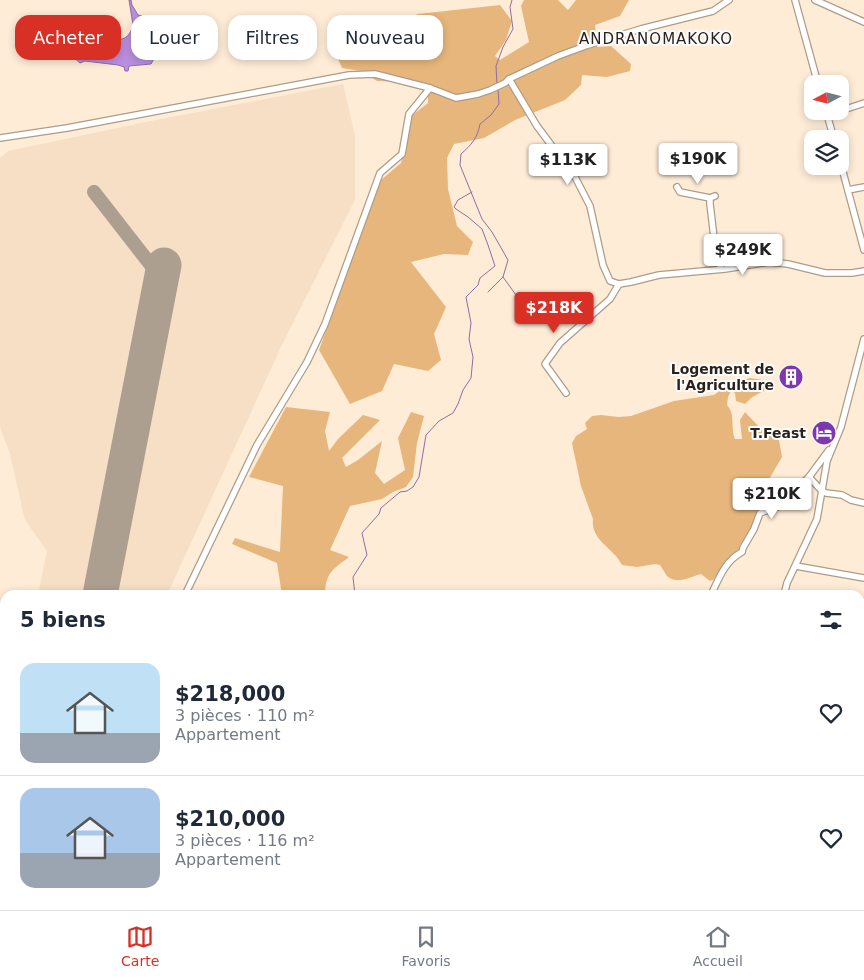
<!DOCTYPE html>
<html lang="fr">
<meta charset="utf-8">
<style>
body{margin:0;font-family:"DejaVu Sans",sans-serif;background:#f6f6f7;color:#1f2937;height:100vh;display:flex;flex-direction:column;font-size:19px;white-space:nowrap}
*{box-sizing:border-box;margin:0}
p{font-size:16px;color:#747a83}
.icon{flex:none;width:28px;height:28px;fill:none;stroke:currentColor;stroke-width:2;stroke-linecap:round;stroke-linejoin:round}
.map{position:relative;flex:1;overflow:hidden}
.drawer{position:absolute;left:0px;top:590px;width:865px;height:320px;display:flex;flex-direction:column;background:#fff;border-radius:15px 15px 0 0;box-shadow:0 2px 8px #0003}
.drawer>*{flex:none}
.top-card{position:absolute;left:15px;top:15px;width:500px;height:45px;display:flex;gap:10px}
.needle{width:32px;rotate:263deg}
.controls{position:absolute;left:804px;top:75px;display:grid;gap:10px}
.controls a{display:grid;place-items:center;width:45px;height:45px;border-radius:10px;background:#fff;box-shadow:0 2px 8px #0003;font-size:25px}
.price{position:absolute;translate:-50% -42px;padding:0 11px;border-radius:5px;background:#fff;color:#222;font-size:16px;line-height:32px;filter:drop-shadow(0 1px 2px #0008)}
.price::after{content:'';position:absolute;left:50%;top:30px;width:15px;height:11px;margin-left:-8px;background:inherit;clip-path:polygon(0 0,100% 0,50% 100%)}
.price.active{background:#d93025;color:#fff}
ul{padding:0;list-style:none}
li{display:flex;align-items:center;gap:15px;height:125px;padding:0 20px}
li+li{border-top:1px solid #e0e1e3}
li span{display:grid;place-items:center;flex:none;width:140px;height:100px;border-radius:15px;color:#555}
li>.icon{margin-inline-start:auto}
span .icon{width:60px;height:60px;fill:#fffc;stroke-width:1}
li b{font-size:21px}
h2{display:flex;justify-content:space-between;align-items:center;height:60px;padding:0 20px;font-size:21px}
.pill{padding:0 18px;border-radius:15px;background:#fff;box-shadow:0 2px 8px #0003;font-size:18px;line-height:45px}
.pill.active{background:#d93025;color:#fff}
.tab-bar{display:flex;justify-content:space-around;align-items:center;height:70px;border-top:1px solid #e0e1e3;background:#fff;font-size:14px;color:#747a83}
.tab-bar a{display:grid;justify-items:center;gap:2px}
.tab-bar .active{color:#d93025}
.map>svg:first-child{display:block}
.built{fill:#f6dfc4}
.green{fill:#e7b67c}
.water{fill:#b98edf;stroke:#8e6ea4}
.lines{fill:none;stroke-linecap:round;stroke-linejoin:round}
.stream{stroke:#8e6ea4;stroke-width:1}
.taxiway{stroke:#ad9f90;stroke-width:14}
.runway{stroke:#ad9f90;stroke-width:35}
.minor-casing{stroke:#ad9c89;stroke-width:8}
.minor{stroke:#fff;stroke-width:5.5}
.labels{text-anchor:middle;stroke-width:4;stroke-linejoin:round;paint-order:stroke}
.poi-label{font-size:14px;font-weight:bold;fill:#2a231c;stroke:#fcfcfc;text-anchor:end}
.neighbourhood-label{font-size:15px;letter-spacing:1px;fill:#2a231c;stroke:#fcfcfc}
</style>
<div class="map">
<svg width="864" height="910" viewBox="0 0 864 910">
<rect width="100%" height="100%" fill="#feecd7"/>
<g class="built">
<path d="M343,84L355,136V200L281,347L167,595H38L47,551L25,520L10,454L0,427V158L8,151L156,120Z"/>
<path d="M5,765V905H85L84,910H0V791Z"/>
</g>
<g class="green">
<path d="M524,0H558L568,10L576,0H629L620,16L595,25L597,47L611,46L631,64L630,71L607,77L582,75L581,85L565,100L515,120L484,138L454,144L447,158L448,189L457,226L473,242L468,255L444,254L411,262L446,307L434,334L441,360L428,371L394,364L382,391L350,404L319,350L381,180L401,163L410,117L428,103V83L377,81L360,71L342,68L335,51L342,46L359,58L362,57L360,42L376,30L399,23L418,14L500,5L512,21L506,40L495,56L500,60L529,42L521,6Z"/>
<path d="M750,378L763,380L765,390L751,398L745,404L736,401L735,393L731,391L728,397L727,405C736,415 730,427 735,439H742L740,420L745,412L763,431L779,440L782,457L768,481L758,513L740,550L731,555L713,580L710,581L701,574C690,577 677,585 667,576C665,573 662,568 660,565L655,564L637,567L622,565C620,562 618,558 615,555C605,544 591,536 593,519L581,486L572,443L576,436L587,429L585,423L592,416L601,415L619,417L631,416L674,401L714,395L728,385Z"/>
<path d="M286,407L330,412L325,431L329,451L338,439L363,415L380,420L342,458L346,467L358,460L382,441L375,473L384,484L405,470L398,438L411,412L424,416L417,443L413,477L406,487L393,492L382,499L350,506L330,550L349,557C333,569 325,573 325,595H282L277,563L232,544L235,538L280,552L283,486L249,477Z"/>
</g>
<path class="water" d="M129,0H131L132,5L138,15L142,16L153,29H155V33L161,36L157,37L154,40L156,43H162L164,41L165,43L161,46L154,47L157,50L154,52L150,48L147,49L149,57H155L151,64L129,66L128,71H125L124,67L118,65L85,61L80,63C76,60 73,56 70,54C62,48 51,46 42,43L44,41L35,37L34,28L32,27L31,25L36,23L40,28L53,29L65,25H75L80,24L81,27L79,32L83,33L84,36C87,35 89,33 92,33C95,33 97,35 100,35C114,40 128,45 133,25Z"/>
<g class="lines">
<g class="stream">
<path d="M497,85L496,66L503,47L513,29L510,7L512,0"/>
<path d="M503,277L521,302"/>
<path d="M488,292L503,277L508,260L492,232L482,219L460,165L461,154C472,144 477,139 480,124L491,115L499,104L498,89"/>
<path d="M355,595L353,577L367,555L362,533L379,514L381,508L400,492L407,491L413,487L419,477L426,435L439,421L453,413L458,404L463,390L471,378L473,357L469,339L471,323L466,297L478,285L480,278L495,266L488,245L482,229L468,217L456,209L454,207L458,200L472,192"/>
<path d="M397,905L399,910"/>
</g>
<path class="taxiway" d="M94,192L161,278"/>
<g class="runway">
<path d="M100,595L164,265"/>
<path d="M39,910L40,905"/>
</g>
<defs>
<g id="minor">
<path d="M795,0L818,84"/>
<path d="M815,0L864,22"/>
<path d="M509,79L537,126L575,177L590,206L603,265L610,281L619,284L631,282L659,275L725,269L769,262L788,264L825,273H852L864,271"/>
<path d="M826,111L834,139"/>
<path d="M840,111L864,103"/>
<path d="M0,138L67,128L349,75L375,74L430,88L456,98L478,94L490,90L505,83L509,79L558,56L588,45L641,29L713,11L729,0"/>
<path d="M840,161L864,250"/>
<path d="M677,187L680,192L710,198"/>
<path d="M848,190L864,187"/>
<path d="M715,196L710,198V204L715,246L721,269"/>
<path d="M566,393L545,364L560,343L610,299L619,284"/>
<path d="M809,477L821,490L826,493L842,495L851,500L864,503"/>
<path d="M796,566L864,578"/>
<path d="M185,595L257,445L307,362L325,324L380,173L402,154L409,114L430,88"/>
<path d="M711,595C719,578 725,561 742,552L743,548L754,529L760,513L777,507L809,477L829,450"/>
<path d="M784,595L787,583L817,519L827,461L841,427L864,339"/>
<path d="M860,658L864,659"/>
<path d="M860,733L864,735"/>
<path d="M860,813L864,814"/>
<path d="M90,910V905"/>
</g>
</defs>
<use href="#minor" class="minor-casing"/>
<use href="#minor" class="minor"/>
</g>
<defs>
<symbol id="building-disc" viewBox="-11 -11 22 22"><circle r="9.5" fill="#7c38ac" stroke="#fcfcfc"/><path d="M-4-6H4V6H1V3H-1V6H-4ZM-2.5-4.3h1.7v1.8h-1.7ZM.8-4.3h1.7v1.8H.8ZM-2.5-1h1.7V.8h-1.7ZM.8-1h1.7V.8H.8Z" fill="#fff"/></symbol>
<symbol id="hotel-disc" viewBox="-11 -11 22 22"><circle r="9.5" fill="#7c38ac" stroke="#fcfcfc"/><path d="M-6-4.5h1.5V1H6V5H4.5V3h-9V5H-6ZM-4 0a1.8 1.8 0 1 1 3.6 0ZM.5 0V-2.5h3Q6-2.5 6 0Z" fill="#fff"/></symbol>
</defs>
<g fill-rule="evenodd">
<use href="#building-disc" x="777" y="363" width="28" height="28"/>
<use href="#hotel-disc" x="810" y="419" width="28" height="28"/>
</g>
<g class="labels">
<g class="poi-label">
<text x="774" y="374">Logement de<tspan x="774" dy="16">l'Agriculture</tspan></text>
<text x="806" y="438">T.Feast</text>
</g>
<g class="neighbourhood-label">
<text x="656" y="44">ANDRANOMAKOKO</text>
</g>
</g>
</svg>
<div class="controls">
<a><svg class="needle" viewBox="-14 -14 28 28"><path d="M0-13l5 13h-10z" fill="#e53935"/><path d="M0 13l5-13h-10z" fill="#747a83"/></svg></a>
<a><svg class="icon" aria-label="layers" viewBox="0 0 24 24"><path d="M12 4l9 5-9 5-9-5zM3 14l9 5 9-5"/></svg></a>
</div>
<b class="price" style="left:698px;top:185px">$190K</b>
<b class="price" style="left:568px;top:186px">$113K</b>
<b class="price" style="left:743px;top:276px">$249K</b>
<b class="price active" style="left:554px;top:334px">$218K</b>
<b class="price" style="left:772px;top:520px">$210K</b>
<div class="top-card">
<a class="pill active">Acheter</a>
<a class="pill">Louer</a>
<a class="pill">Filtres</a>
<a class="pill">Nouveau</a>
</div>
<section class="drawer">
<h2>5 biens<svg class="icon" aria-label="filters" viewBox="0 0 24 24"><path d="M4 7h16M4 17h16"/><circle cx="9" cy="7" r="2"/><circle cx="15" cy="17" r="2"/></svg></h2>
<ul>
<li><span style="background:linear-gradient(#bfe0f5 70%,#9aa5b1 0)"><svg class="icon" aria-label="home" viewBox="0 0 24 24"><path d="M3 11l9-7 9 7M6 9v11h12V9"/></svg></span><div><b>$218,000</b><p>3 pièces · 110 m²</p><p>Appartement</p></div><svg class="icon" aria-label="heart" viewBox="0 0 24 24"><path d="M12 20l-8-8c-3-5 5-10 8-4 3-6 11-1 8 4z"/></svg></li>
<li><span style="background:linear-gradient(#a9c7e8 65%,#9aa5b1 0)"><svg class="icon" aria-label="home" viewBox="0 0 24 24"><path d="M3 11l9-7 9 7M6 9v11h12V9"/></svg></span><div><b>$210,000</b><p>3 pièces · 116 m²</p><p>Appartement</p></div><svg class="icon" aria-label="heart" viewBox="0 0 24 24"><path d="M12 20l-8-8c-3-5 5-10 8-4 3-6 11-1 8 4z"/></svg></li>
</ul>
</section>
</div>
<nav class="tab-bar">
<a class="active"><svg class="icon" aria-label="map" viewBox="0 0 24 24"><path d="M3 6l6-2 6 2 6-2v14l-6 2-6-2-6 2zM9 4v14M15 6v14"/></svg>Carte</a>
<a><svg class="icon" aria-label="saved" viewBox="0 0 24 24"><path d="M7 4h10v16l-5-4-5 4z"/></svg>Favoris</a>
<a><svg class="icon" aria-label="home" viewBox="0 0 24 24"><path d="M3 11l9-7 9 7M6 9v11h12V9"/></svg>Accueil</a>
</nav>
